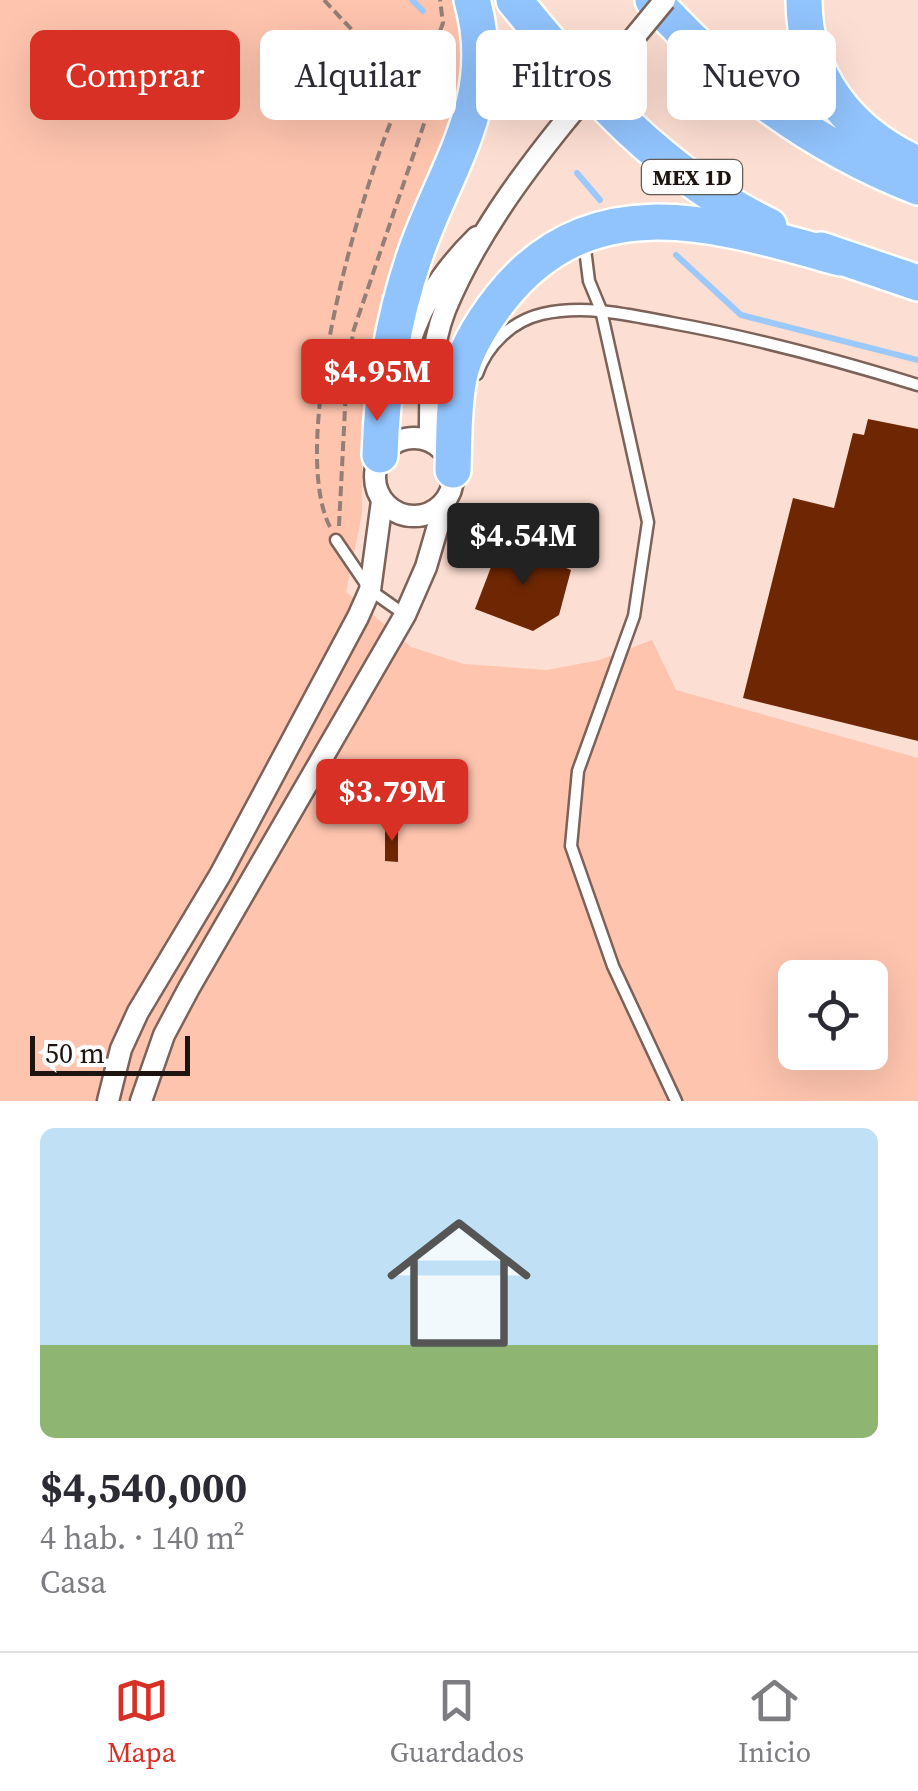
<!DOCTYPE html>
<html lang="es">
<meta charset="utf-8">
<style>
body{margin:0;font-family:"Source Serif 4",serif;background:#f7f7f7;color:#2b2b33;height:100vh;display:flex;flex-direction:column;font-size:38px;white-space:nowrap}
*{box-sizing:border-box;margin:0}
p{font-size:32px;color:#7c7c81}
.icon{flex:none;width:55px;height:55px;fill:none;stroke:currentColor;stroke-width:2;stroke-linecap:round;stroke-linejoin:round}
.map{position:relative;height:1101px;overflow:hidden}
.drawer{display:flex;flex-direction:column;background:#fff;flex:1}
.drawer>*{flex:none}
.banner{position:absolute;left:30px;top:30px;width:860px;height:90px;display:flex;gap:20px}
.buttons{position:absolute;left:778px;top:960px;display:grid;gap:20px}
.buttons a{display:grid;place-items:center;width:110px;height:110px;border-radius:15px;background:#fff;box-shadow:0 10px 40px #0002;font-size:50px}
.scale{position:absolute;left:30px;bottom:25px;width:160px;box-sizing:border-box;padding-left:10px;border:5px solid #1d130f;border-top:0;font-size:28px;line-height:35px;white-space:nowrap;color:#1d130f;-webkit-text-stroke:8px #fff;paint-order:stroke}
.price{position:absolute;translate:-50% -85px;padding:0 22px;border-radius:10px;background:#d93025;color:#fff;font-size:32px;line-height:65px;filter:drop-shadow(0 2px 5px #0008)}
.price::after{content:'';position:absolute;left:50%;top:60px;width:30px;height:22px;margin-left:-15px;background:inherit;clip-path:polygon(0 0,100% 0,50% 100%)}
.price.selected{background:#222;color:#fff}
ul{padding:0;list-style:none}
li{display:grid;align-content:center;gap:20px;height:530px;padding:0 40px}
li+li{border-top:2px solid #e1e1e2}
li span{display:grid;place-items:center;height:310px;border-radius:15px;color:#555}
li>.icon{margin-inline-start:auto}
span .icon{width:180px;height:180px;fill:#fffc;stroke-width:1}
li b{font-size:42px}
.pill{padding:0 35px;border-radius:15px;background:#fff;box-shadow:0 10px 40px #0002;font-size:35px;line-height:90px}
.pill.selected{background:#d93025;color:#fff}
.dock{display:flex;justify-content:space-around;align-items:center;height:140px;border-top:2px solid #e1e1e2;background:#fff;font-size:28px;color:#7c7c81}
.dock a{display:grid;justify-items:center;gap:5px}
.dock .selected{color:#d93025}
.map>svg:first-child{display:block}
.green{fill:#fec4ae;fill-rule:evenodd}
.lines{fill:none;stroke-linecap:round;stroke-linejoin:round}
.stream{stroke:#9cc9fd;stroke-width:6}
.building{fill:#6f2703}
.service-casing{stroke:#7c6258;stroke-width:15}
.minor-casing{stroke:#7c6258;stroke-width:25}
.motorway-casing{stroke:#fff;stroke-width:40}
.path{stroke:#947f77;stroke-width:4;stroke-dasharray:10 5;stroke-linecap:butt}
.service{stroke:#fff;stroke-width:10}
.minor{stroke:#fff;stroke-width:20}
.motorway{stroke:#91c3fc;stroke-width:35}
.minor-bridge-casing{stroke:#7c6258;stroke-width:25;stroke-linecap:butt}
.minor-bridge{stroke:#fff;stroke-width:20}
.labels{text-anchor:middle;stroke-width:10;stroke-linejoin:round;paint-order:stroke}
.shield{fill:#fff;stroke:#615a57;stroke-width:2.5}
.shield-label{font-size:22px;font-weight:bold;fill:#1d130f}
</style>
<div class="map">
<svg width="918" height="1101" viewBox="0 0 918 1101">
<rect width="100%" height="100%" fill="#fdded2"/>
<path class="green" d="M0,0H478L464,77L374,382L362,434V514L346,592L411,647L464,664L547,670L600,660L652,640L676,690L918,758V1101H0ZM795,978H870V1052H795Z"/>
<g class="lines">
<g class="stream">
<path d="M412,0L423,11"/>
<path d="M504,93L515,105"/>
<path d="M577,173L600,200"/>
<path d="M676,255L741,315L918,360"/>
</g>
</g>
<g class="building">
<path d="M868,419L918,429V741L743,698L793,498L834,508L853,433L864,435Z"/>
<path d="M501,541L571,570L559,615L533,631L475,609Z"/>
<path d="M385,827H398V862L385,861Z"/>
</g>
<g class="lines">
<defs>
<g id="service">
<path d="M430,59L431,103"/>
<path d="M406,87L430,60"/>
<path d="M584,241L589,281L601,310L648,522L634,616L578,771L571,846L613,966L676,1101"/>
<path d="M477,374C487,345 512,321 542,314C586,304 629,315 672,323C756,338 837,360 918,385"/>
<path d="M336,540L370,590L404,614"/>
</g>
<g id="minor">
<path d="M403,366C416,313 438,275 477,237"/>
<circle cx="414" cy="477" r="39"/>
<path d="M430,441C430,398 429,351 445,310C474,240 519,178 566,120"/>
<path d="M108,1101L121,1049L138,1012L220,875L358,617L370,590L382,501"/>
<path d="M141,1101L164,1035L189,988L405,615L426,567L445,502"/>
</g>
<g id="motorway">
<path d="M514,0C586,89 664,176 769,226"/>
<path d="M653,0C727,82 815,147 918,187"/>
<path d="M804,0C804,77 849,133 917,164"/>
<path d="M821,250L918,283"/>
<path d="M380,455C382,387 392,323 414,258C444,168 501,101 472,0"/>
<path d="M453,470C454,440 453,408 459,378C465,348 483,321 501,298C592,182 721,225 840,258"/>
</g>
</defs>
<use href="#service" class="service-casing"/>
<use href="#minor" class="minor-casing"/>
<use href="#motorway" class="motorway-casing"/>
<g class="path">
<path d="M324,0L396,77"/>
<path d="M435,45L443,23L440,0"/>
<path d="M339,526L346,389L353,332L426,118"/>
<path d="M330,527C287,442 361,186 400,100"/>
</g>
<use href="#service" class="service"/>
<use href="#minor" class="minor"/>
<use href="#motorway" class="motorway"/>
<defs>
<path id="minor-bridge" d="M566,120L665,0"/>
</defs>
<use href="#minor-bridge" class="minor-bridge-casing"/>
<use href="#minor-bridge" class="minor-bridge"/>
</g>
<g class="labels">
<rect class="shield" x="642" y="160" width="100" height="34" rx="8"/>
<g class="shield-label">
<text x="692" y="185">MEX 1D</text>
</g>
</g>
</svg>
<div class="buttons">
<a><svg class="icon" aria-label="locate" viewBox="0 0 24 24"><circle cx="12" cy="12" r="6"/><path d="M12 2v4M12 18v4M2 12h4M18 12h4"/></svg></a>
</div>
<div class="scale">50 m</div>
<b class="price" style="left:377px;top:424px">$4.95M</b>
<b class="price selected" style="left:523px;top:588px">$4.54M</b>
<b class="price" style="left:392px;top:844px">$3.79M</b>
<div class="banner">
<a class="pill selected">Comprar</a>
<a class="pill">Alquilar</a>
<a class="pill">Filtros</a>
<a class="pill">Nuevo</a>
</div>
</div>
<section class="drawer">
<ul>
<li><span style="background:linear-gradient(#bfe0f5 70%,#8fb573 0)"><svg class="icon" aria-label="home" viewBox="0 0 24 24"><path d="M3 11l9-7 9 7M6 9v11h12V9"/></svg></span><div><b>$4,540,000</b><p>4 hab. · 140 m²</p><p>Casa</p></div></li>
</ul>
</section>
<nav class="dock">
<a class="selected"><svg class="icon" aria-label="map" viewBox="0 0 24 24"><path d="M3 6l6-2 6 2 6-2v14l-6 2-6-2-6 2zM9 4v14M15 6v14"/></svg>Mapa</a>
<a><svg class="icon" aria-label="saved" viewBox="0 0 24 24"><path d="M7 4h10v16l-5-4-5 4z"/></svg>Guardados</a>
<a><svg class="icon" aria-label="home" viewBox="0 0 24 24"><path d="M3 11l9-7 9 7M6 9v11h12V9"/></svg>Inicio</a>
</nav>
